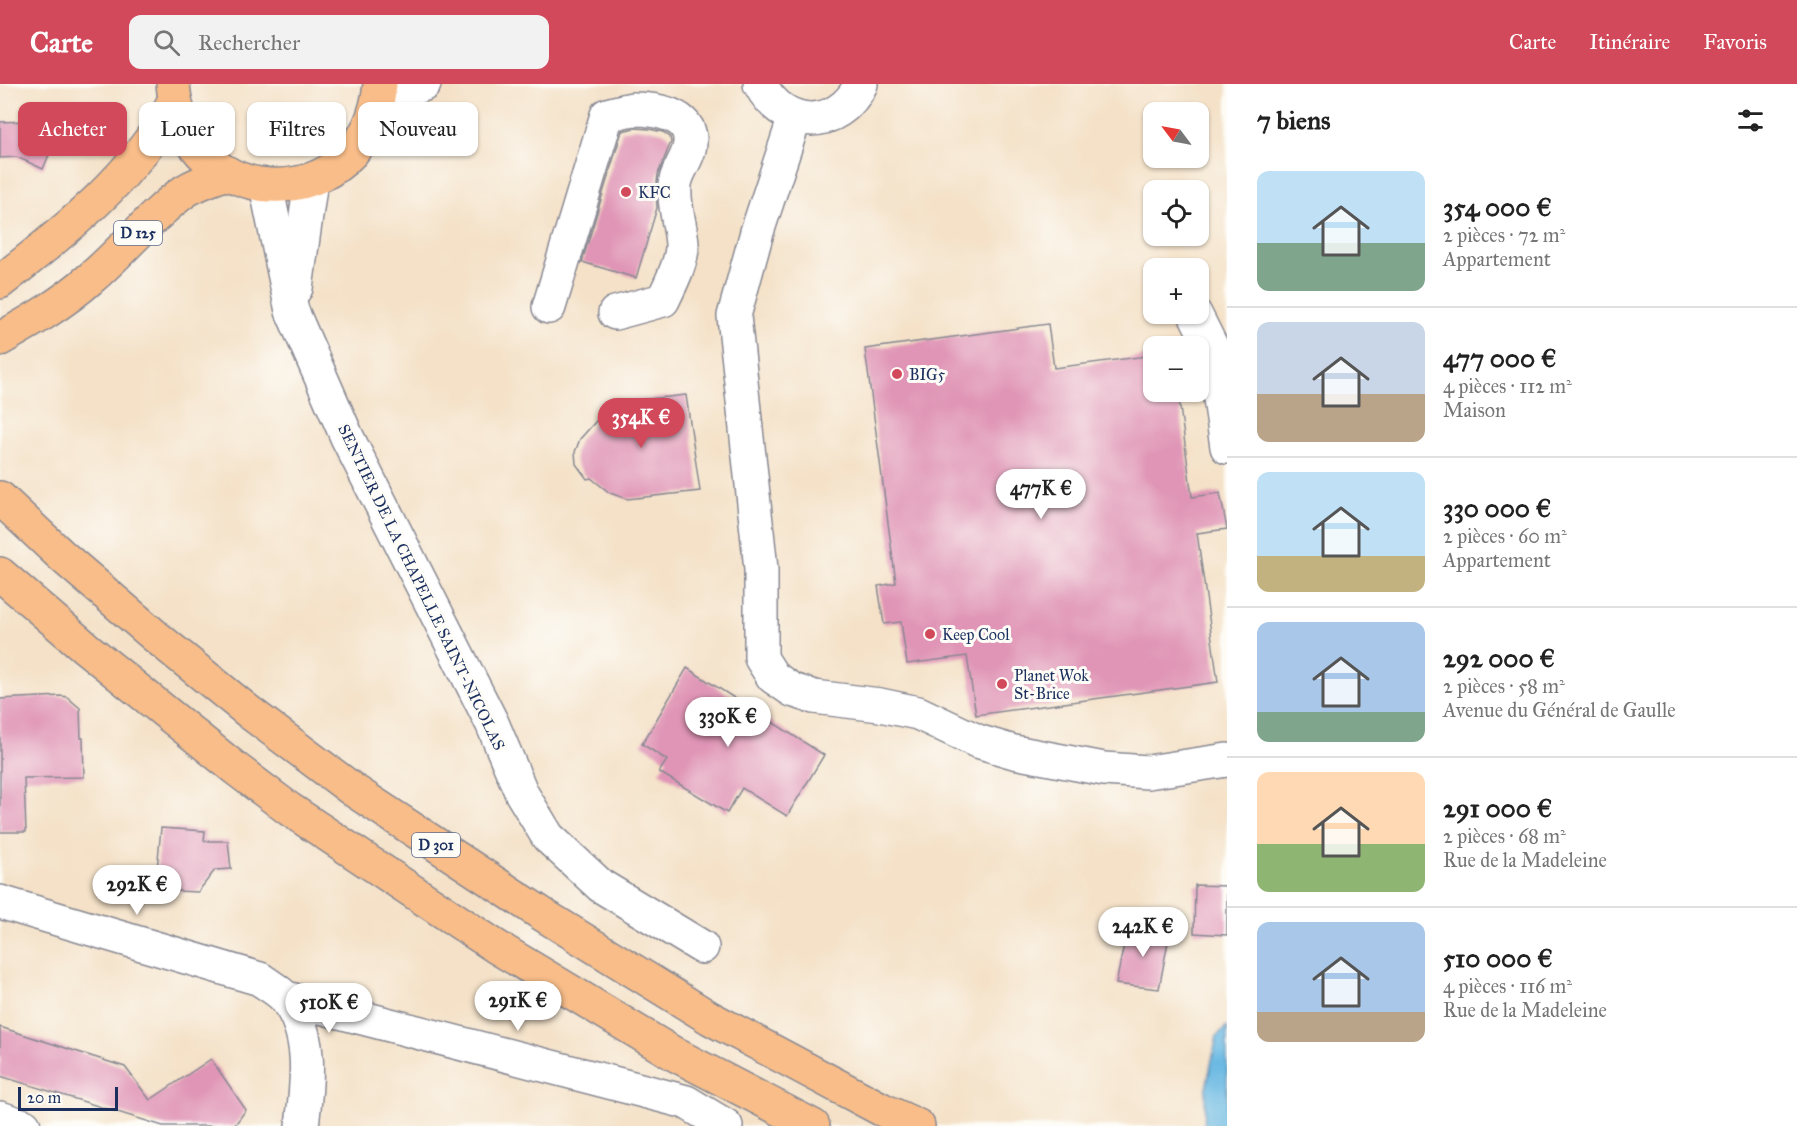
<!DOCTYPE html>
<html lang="fr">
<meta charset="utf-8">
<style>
body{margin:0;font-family:"IM FELL Great Primer",serif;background:#f2f2f2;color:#222;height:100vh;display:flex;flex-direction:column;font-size:22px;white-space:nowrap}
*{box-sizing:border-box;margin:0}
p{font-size:20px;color:#767676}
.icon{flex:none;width:33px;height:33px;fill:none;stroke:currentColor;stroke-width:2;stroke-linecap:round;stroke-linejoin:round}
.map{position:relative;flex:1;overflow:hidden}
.panel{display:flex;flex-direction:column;background:#fff;width:570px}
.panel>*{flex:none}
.banner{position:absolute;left:18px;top:18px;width:570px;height:54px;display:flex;gap:12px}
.needle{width:39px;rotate:302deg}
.controls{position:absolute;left:1143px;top:18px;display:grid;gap:12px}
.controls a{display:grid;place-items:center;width:66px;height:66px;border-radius:12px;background:#fff;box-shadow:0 2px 4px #0004;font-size:30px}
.scale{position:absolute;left:18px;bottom:15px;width:100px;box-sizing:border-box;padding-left:6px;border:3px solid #1b2f5e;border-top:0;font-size:16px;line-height:21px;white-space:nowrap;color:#1b2f5e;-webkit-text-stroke:4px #fdfcf7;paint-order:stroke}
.price{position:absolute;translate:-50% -51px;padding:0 14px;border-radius:21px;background:#fff;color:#222;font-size:20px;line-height:39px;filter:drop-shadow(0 2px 3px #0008)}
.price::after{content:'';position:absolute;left:50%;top:36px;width:18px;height:14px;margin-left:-9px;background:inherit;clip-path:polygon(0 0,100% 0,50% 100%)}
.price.selected{background:#d1495b;color:#fff}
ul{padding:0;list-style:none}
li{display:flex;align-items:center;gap:18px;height:150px;padding:0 30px}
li+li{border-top:2px solid #e0e0e0}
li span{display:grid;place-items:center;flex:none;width:168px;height:120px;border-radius:12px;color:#555}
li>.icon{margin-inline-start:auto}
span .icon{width:72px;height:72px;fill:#fffc;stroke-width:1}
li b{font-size:26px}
h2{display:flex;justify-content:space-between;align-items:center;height:72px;padding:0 30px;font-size:26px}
.tag{padding:0 21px;border-radius:12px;background:#fff;box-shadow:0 2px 4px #0004;font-size:21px;line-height:54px}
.tag.selected{background:#d1495b;color:#fff}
header{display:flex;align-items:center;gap:36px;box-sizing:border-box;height:84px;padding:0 30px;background:#d1495b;color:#fff}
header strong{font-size:28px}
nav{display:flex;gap:33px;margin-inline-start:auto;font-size:21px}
.search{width:420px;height:54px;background:#f2f2f2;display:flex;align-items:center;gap:15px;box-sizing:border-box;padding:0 21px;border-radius:12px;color:#767676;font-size:22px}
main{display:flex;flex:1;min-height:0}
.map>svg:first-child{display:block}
.water{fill:#67b8e2;stroke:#4174a0;stroke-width:1.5}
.building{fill:#e095b6}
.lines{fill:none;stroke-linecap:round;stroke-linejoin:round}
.minor-casing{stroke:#888892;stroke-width:36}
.major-casing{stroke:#888892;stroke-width:36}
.minor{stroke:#fff;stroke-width:33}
.major{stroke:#f8bd89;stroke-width:33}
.poi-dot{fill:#d1495b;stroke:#fdfcf7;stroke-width:2}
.labels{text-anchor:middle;stroke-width:6;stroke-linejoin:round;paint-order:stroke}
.shield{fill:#fdfcf7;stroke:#5f6c8c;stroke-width:1.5}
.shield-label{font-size:15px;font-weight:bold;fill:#1b2f5e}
.poi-label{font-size:16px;fill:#1b2f5e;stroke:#fdfcf7;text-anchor:start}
.street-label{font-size:16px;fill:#1b2f5e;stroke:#fdfcf7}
</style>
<header>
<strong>Carte</strong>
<div class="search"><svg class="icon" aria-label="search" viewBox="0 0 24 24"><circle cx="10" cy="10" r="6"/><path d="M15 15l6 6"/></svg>Rechercher</div>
<nav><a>Carte</a><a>Itinéraire</a><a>Favoris</a></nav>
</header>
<main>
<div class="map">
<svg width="1227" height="1042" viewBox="0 0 1227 1042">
<rect width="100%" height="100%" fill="#fdfcf7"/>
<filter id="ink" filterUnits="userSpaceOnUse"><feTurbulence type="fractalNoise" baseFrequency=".0167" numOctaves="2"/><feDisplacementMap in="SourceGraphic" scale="12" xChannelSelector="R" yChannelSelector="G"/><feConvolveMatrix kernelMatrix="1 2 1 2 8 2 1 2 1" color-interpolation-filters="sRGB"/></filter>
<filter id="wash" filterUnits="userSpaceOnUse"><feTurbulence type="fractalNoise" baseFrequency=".008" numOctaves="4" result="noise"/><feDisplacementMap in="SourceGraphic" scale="24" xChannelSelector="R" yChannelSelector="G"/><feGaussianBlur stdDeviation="1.35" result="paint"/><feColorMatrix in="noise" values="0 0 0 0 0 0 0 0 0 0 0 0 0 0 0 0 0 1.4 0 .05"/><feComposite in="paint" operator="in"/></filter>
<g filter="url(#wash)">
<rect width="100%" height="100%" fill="#f4e1c7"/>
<path class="water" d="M1227,942V1042H1204L1206,1004L1217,952Z"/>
<g id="blocks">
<g class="building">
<path d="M28,37V47L54,59L43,85L17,73L0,74V38Z"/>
<path d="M635,44L649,45L663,48L670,53L671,58L658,90L656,108L657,124L636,194L582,178L622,47Z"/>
<path d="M1048,240L1054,284L1154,271V308H1178L1192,413L1220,409L1227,445L1197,449L1218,598L976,631L967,572L907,580L901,538L884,540L878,502L896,499L865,265Z"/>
<path d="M686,311L700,407L627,415L610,409L591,394L587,395L576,380L575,368L580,355L604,328L610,324L630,317Z"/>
<path d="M687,584L824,671L787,732L742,704L727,729L659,688L667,676L642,660Z"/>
<path d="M62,612L67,613L80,624L81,654H83L84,693L24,694L26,748H0V615Z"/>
<path d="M161,744L205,747L204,757H228L231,785L215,786L198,808L155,806Z"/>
<path d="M1195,801L1227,802V851L1194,849Z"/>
<path d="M1127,845L1170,847L1159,905L1116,900Z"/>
<path d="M0,943L125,983L150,1016L211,975L246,1026L234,1042H163L0,992Z"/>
</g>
</g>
</g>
<g filter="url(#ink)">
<use href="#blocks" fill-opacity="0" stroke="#888892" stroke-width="1.5"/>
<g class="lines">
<defs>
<g id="minor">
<path d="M760,0C784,46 838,47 861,0"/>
<path d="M378,19L424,0"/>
<path d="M795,33L757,148L734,232L761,485V574L773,593L792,606L814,613L880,621L918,629L977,657L1014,668L1104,685L1148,688L1227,676"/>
<path d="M266,101L292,227L347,353L492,639L522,710L548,753L601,802L702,863"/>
<path d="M296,204L311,96"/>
<path d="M549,223L607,31C616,29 625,26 634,25C655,25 692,30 690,58C690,73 676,87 675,101C673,121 681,141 682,160C683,177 670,201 663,216L615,229"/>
<path d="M1195,230L1213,266L1227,363"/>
<path d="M0,818L260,895C268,901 280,907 286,915C314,951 307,1000 302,1042"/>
<path d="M286,914L686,1018L726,1042"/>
<path d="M0,1034L24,1042"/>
</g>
<g id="major">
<path d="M173,0C184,134 367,136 380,0"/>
<path d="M0,198C63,149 139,89 174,17"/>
<path d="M0,255C32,237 63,219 91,194C123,167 150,132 185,107C198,99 213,94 227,89"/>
<path d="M0,414L62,472L155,552L249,628L353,706L545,832L710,934L881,1025L918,1042"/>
<path d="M0,490L86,564L236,685L289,725L495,862L676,971L813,1042"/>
</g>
</defs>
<use href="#minor" class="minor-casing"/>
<use href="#major" class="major-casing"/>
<use href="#minor" class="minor"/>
<use href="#major" class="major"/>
</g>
</g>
<g class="poi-dot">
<circle cx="626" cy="108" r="6"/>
<circle cx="897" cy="290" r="6"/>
<circle cx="930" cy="550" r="6"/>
<circle cx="1002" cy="600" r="6"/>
</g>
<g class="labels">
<g class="shield">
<rect x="114" y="137" width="48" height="24" rx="4.5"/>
<rect x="412" y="749" width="48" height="24" rx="4.5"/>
</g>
<g class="shield-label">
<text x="138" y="154">D 125</text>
<text x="436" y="766">D 301</text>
</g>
<g class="poi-label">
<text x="638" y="114">KFC</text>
<text x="909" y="296">BIG5</text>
<text x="942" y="556">Keep Cool</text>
<text x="1014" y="597">Planet Wok<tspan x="1014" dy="18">St-Brice</tspan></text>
</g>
<g class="street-label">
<text transform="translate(422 503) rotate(64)" y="6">SENTIER DE LA CHAPELLE SAINT-NICOLAS</text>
</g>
</g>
</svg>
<div class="controls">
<a><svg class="needle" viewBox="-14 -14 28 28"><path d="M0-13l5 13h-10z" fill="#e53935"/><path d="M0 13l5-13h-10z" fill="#767676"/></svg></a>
<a><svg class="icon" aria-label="locate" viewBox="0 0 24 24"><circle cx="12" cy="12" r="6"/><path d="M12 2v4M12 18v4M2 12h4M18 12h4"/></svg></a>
<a>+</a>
<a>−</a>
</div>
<div class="scale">20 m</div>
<b class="price selected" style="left:641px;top:365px">354K €</b>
<b class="price" style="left:1041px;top:436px">477K €</b>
<b class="price" style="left:728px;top:664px">330K €</b>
<b class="price" style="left:137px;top:832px">292K €</b>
<b class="price" style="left:1143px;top:874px">242K €</b>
<b class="price" style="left:518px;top:948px">291K €</b>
<b class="price" style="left:329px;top:950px">510K €</b>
<div class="banner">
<a class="tag selected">Acheter</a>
<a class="tag">Louer</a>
<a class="tag">Filtres</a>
<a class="tag">Nouveau</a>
</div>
</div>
<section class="panel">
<h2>7 biens<svg class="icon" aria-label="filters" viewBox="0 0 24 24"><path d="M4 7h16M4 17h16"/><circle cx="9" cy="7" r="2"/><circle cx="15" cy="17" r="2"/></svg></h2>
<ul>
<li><span style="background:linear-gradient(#bfe0f5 60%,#7fa58c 0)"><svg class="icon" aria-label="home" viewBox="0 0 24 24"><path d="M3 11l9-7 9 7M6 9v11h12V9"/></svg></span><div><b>354 000 €</b><p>2 pièces · 72 m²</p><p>Appartement</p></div></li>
<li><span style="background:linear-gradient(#c9d6e8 60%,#b9a48a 0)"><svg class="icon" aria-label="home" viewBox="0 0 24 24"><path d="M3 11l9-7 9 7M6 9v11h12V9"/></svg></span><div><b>477 000 €</b><p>4 pièces · 112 m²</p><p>Maison</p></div></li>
<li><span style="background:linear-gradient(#bfe0f5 70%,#c2b280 0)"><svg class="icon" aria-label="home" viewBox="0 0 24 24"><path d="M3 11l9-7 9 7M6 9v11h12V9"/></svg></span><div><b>330 000 €</b><p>2 pièces · 60 m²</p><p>Appartement</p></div></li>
<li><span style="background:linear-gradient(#a9c7e8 75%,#7fa58c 0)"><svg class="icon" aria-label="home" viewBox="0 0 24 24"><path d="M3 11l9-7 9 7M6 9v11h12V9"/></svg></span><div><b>292 000 €</b><p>2 pièces · 58 m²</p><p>Avenue du Général de Gaulle</p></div></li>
<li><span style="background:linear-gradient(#ffd9b3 60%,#8fb573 0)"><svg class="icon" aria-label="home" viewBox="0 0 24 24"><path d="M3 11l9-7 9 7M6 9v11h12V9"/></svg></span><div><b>291 000 €</b><p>2 pièces · 68 m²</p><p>Rue de la Madeleine</p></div></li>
<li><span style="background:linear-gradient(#a9c7e8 75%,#b9a48a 0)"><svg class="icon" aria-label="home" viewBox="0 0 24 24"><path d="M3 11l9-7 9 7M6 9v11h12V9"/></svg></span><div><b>510 000 €</b><p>4 pièces · 116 m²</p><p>Rue de la Madeleine</p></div></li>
</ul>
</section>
</main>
